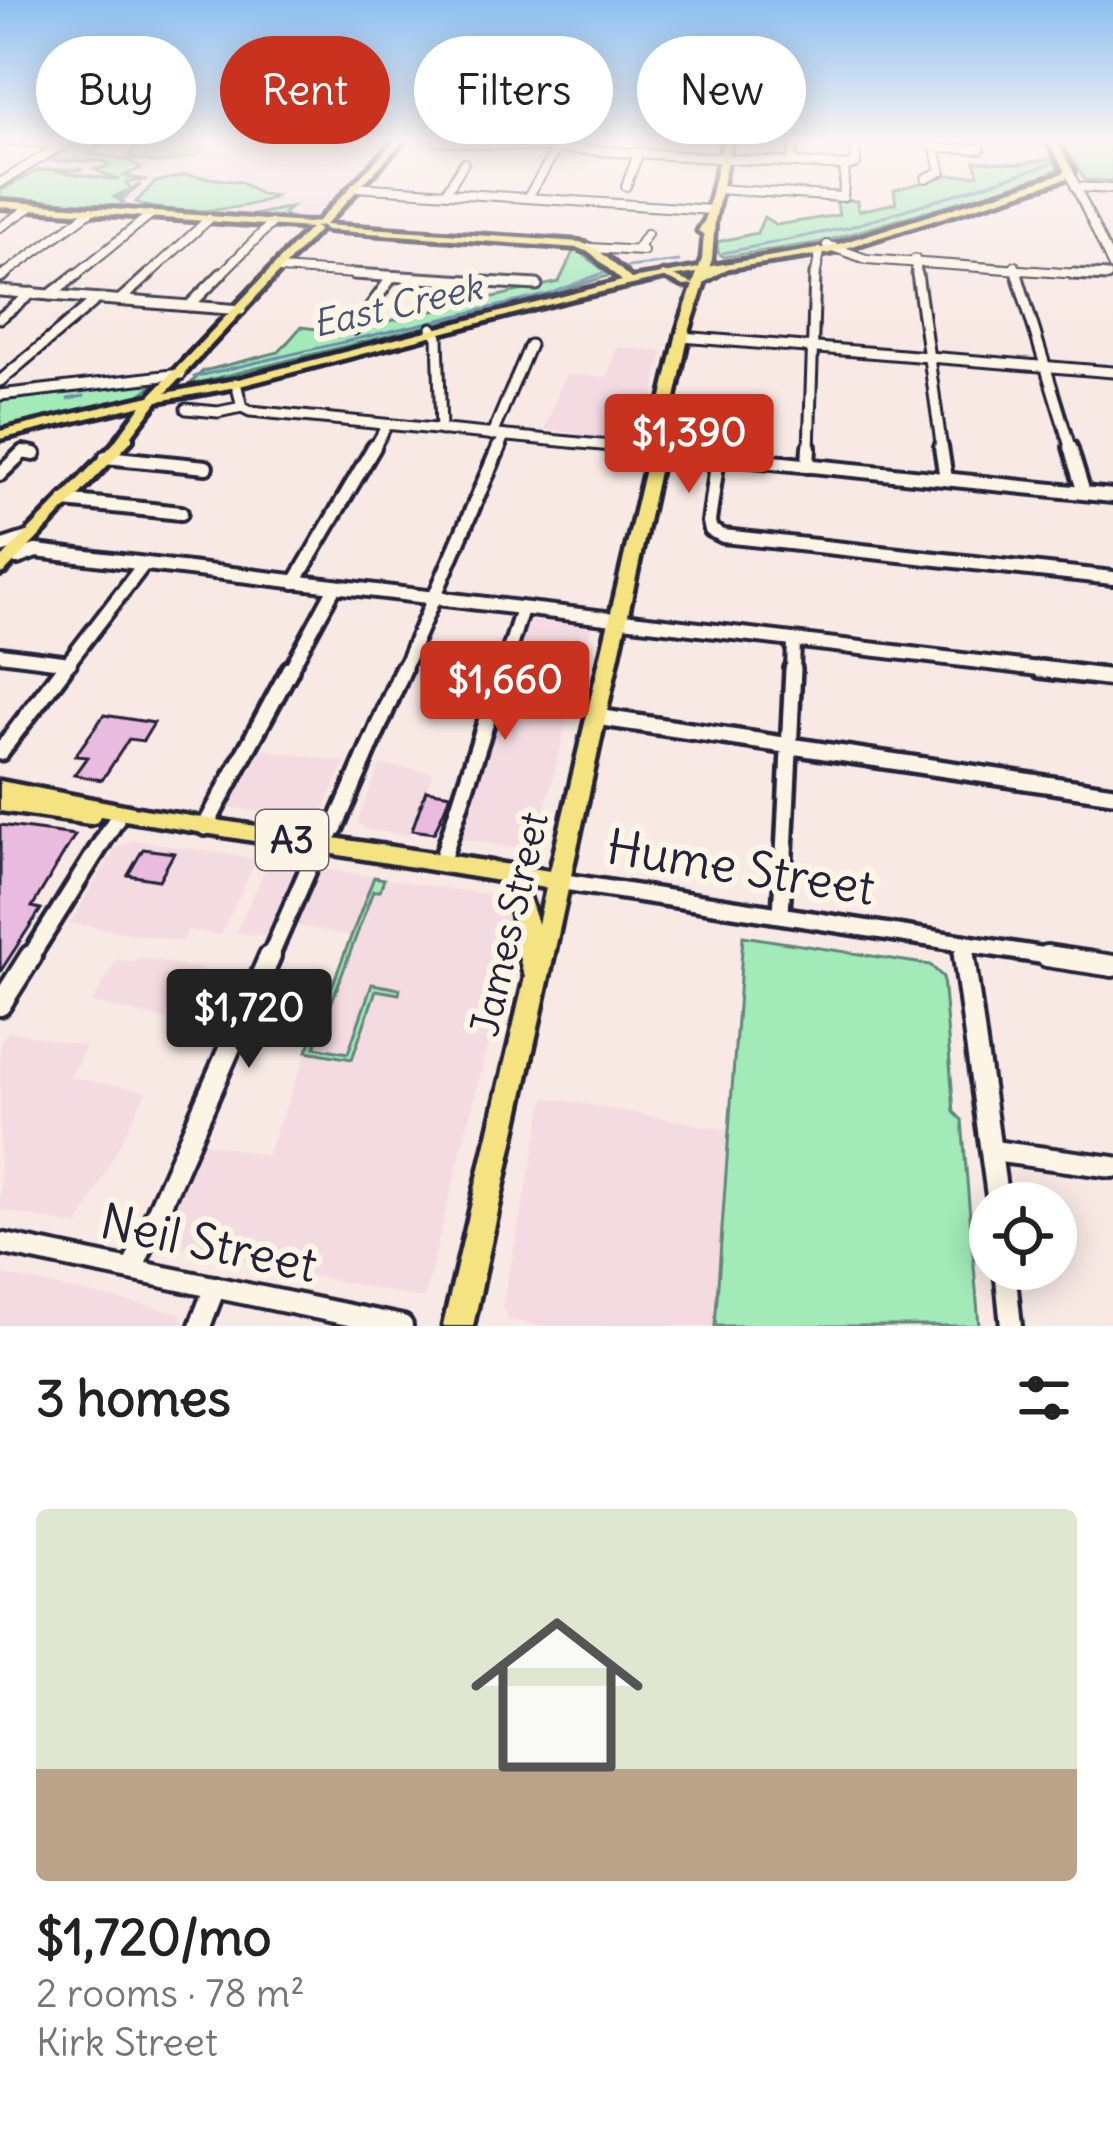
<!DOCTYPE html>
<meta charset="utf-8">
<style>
body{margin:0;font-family:Delius,sans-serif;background:#f2f2f2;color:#222;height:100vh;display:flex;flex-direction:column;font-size:45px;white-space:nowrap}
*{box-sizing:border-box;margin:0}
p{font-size:39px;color:#767676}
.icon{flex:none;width:66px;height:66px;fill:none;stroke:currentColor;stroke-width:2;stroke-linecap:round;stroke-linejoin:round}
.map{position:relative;height:1326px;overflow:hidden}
.panel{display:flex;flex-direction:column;background:#fff;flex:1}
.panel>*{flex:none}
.hud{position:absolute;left:36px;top:36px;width:1041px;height:108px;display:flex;gap:24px}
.controls{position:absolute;left:969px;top:1182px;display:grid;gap:24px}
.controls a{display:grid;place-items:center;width:108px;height:108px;border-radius:50%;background:#fff;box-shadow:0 6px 30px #0003;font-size:60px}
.price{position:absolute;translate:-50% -102px;padding:0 27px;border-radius:12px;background:#c8321e;color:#fff;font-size:39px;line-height:78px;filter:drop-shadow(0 3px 6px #0008)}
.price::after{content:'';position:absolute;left:50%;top:72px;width:36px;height:27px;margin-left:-18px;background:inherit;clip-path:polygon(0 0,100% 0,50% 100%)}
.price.current{background:#222;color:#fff}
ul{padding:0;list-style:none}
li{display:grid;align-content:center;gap:24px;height:636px;padding:0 36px}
li span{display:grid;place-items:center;height:372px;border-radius:12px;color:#555}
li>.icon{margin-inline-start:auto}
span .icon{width:216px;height:216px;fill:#fffc;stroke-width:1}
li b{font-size:51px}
h2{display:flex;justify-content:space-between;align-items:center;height:144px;padding:0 36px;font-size:51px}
.tag{padding:0 42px;border-radius:54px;background:#fff;box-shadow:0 6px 30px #0003;font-size:42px;line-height:108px}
.tag.current{background:#c8321e;color:#fff}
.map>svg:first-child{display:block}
.built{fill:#f4dbe2}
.green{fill:#a2eab8;stroke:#62867a;stroke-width:3}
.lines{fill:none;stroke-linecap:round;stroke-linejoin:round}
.stream{stroke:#6d8aae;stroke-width:3}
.building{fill:#e9bbdf;stroke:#22223b;stroke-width:3}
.minor-far4-casing{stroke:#22223b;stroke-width:12}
.minor-far3-casing{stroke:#22223b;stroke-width:15}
.minor-far2-casing{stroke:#22223b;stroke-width:20}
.minor-far1-casing{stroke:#22223b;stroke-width:24}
.minor-casing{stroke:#22223b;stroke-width:28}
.major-casing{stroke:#22223b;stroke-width:10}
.highway-casing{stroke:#22223b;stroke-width:9}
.minor-far4{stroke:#fcf5e5;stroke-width:8}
.minor-far3{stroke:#fcf5e5;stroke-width:9}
.minor-far2{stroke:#fcf5e5;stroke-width:12}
.minor-far1{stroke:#fcf5e5;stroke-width:15}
.minor{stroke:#fcf5e5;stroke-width:20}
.major{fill:#f5e382;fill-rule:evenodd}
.highway{fill:#f5e382;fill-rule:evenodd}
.labels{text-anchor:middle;stroke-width:12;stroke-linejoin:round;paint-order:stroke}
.far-water-label{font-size:36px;font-style:italic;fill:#485675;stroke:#fcf5e5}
.shield{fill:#fcf5e5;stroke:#63616e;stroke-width:3}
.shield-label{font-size:36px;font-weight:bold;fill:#22223b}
.street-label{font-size:39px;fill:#22223b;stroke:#fcf5e5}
.near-street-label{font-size:48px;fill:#22223b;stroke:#fcf5e5}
</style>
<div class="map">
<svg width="1113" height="1326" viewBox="0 0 1113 1326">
<rect width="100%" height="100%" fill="#f8e9e4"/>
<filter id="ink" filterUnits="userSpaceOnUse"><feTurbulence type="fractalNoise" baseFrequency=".00833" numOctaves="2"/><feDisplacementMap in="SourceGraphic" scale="24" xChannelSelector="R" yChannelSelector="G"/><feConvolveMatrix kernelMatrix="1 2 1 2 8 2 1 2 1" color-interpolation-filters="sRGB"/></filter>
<g filter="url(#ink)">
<g class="built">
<path d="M80,141H387L310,220L301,222L0,201V191Z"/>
<path d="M617,347L663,351L643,444L574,439L575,433L544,430L566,374L607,377Z"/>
<path d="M525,620L591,627L534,852L460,838Z"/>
<path d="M254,748L345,762L319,821L221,806Z"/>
<path d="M380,765L433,772L408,836L365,829L357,822Z"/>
<path d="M133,840L257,859L220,935L188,930L182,942L70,923L116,848Z"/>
<path d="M269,861L301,866L269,937L236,932Z"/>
<path d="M319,868L514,899L518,923L424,1299L159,1243L201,1142L267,1156L351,936L294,925Z"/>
<path d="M137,957L204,969L178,1022L92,1003L117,959L134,962Z"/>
<path d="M8,1031L86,1046L70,1077L147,1091L78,1226L0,1210V1044Z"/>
<path d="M545,1097L729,1130L715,1326H540L509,1320L502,1307Z"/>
<path d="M0,1274L180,1313L185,1326H0Z"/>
</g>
<g class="green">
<path d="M81,141H109L90,154L128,160L141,168L124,176L147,180L126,182L131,189L141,184L124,198H119L128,190L114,197L124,203L115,208L249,216L291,207L283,214L296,221L110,209C101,199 23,203 0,201V191L38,170L82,169L55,171L119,180L95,170L111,165L104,161H48Z"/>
<path d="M136,141H207L196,156L159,163L130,158Z"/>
<path d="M1061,141H1113V181L1085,180Z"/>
<path d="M1049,159H1056L1058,168L1042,177L823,242L724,257L718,253L717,242L757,233L764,217L776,225L839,215L836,199L857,201L858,211L896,203L894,190L949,175H978L975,161L1019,164Z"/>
<path d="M186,175L240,182L260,194L275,196C249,211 165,217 136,202L155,182Z"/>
<path d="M575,248L610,275L548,296L189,385L203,371L279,352L301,327L342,332L559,282Z"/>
<path d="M161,379L133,400L0,430V397Z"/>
<path d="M374,877L384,879L380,891H373L315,1047L348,1053L372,984L400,989L399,994L376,990L352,1059L307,1051Z"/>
<path d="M743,936L930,965L943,977L954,1112L962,1120L979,1326H715Z"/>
</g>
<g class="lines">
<g class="stream">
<path d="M723,253L850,227L1057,162"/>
<path d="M620,268L679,261"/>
<path d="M194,377L550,294L608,271"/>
<path d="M68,399L84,396"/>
</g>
</g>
<g class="building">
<path d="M104,715L154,723L143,741L129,739L102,780L74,775L87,757L75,756Z"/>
<path d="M426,790L451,794L434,833L412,830Z"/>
<path d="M0,825L75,835L32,907L41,909L0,972Z"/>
<path d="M143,849L174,853L159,880L128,875Z"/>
</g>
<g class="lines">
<defs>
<g id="minor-far4">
<path d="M10,141L62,144"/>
<path d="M436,141L845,166"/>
<path d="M935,147L980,149"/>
<path d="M792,163L793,141"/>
<path d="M1069,172L1113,267"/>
<path d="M926,178L941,171L933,141"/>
<path d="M0,183L68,141"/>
<path d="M626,186L639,152"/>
<path d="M355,187L712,210"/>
<path d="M1075,187L1113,189"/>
<path d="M716,189L843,197L845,166L856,164L855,141"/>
<path d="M446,192L464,163"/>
<path d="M528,197L559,145"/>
<path d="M0,227L31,207"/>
<path d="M827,245L866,259L1107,276"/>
<path d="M590,248L643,251"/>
<path d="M637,249L647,234"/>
<path d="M915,259L917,277"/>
<path d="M1015,266L1018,277"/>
<path d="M279,269L401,277"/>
<path d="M1,277L91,211"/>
<path d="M73,277L150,215"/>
<path d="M146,277L209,219"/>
<path d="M218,277L271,224"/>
<path d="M815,277L820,252"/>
</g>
<g id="minor-far3">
<path d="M353,274L537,285"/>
<path d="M917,274L942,450"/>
<path d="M1017,274L1071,450"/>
<path d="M1073,274L1107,276"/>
<path d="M0,277L5,274"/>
<path d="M0,291L241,310"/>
<path d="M50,295L77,274"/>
<path d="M120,300L149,274"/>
<path d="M189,306L221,274"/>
<path d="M0,318L32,293"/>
<path d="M432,328L438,337L441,430"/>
<path d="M354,329L392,277"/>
<path d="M682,337L1113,372"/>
<path d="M0,381L97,299"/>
<path d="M236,383L242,407L250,411L622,447"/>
<path d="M0,395L181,374"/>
<path d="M186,409L218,412L242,407"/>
<path d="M492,435L530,345"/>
<path d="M619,447L658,443L679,450"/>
<path d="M373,450L387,425"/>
<path d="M498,450L504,436"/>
<path d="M809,450L815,274"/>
</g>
<g id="minor-far2">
<path d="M670,447L693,454L1113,496"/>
<path d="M941,447L946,479"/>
<path d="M1070,447L1084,493"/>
<path d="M106,457L206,467"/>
<path d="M718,457L709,522L711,530L723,536L1113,578"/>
<path d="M808,466L809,447"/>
<path d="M0,474L23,452L34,454"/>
<path d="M65,501L181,513"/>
<path d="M0,547L28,538"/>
<path d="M17,558L36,551L1065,672"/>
<path d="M295,582L374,447"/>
<path d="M0,654L70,663"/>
<path d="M61,672L144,564"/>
<path d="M289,672L335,587"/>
<path d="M402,672L499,447"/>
<path d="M502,672L522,609"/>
<path d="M793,672L794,641"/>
</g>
<g id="minor-far1">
<path d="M1040,669L1113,678"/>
<path d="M596,717L1113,794"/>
<path d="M0,752L63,669"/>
<path d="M205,827L290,669"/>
<path d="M441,863L503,669"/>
<path d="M558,881L1066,959"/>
<path d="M781,915L793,669"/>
<path d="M963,943L965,959"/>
<path d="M29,959L116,820"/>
<path d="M269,959L314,856L335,827L403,669"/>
</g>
<g id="minor">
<path d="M964,956L998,1203"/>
<path d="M1047,956L1113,966"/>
<path d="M0,1005L31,956"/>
<path d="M993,1151L1113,1167"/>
<path d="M0,1243L402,1326"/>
<path d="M1005,1269L1011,1326"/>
<path d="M132,1270L270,956"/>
<path d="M200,1326L215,1287"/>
</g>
<path id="major" d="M395,141H403L325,225L580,242L597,249L631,279L829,247L1061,174L1065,171L1048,141H1056L1073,171L1067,178L830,253L663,278L570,299L236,387L158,401L132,435V440L5,572L0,574V560L113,444L142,405L0,439V431L150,396L310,228L0,207V201L307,223L317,222ZM322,226L326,230L578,248L591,253L622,281L235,380L166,393L317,232L319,230L314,227Z"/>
<path id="highway" d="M723,141H731L715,220L712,259L708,271L725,264L730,267L705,282L690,329L473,1326H443L525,977C513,945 518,911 499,881L100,816L97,822L90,824L0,811V781L144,809L550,871L678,329L693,285L684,286L658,275L663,272L693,284L702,259L704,234L698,231L705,220ZM525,885L546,888L538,924Z"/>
</defs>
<use href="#minor-far4" class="minor-far4-casing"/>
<use href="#minor-far3" class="minor-far3-casing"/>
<use href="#minor-far2" class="minor-far2-casing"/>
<use href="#minor-far1" class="minor-far1-casing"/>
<use href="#minor" class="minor-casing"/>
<use href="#major" class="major-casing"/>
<use href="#highway" class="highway-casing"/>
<use href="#minor-far4" class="minor-far4"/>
<use href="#minor-far3" class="minor-far3"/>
<use href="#minor-far2" class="minor-far2"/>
<use href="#minor-far1" class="minor-far1"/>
<use href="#minor" class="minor"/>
<use href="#major" class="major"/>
<use href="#highway" class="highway"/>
</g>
</g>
<linearGradient id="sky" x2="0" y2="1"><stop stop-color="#8bbff0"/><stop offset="0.43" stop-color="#fcf5f3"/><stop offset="1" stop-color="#fcf5f3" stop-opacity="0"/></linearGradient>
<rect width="1113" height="326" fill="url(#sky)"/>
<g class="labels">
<g class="far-water-label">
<text transform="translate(397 305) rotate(-13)" y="13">East Creek</text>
</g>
<rect class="shield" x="256" y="810" width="72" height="60" rx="9"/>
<g class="shield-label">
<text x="292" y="853">A3</text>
</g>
<g class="street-label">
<text transform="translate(509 924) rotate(-77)" y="14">James Street</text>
</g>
<g class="near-street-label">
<text transform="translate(741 867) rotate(9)" y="17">Hume Street</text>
<text transform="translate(209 1243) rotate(12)" y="17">Neil Street</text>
</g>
</g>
</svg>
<div class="controls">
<a><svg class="icon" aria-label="locate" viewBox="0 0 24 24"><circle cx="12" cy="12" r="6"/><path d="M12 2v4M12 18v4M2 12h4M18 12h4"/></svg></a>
</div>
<b class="price" style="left:689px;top:496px">$1,390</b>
<b class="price" style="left:505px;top:743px">$1,660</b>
<b class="price current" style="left:249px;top:1071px">$1,720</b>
<div class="hud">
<a class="tag">Buy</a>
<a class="tag current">Rent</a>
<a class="tag">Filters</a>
<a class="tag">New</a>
</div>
</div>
<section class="panel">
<h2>3 homes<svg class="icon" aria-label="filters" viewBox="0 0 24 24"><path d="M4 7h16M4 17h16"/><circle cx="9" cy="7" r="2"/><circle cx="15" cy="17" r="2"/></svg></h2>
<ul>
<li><span style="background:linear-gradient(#dfe7d0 70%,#b9a48a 0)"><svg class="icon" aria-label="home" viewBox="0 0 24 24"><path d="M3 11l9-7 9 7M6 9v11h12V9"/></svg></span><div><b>$1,720/mo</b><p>2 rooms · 78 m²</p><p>Kirk Street</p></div></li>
</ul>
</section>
